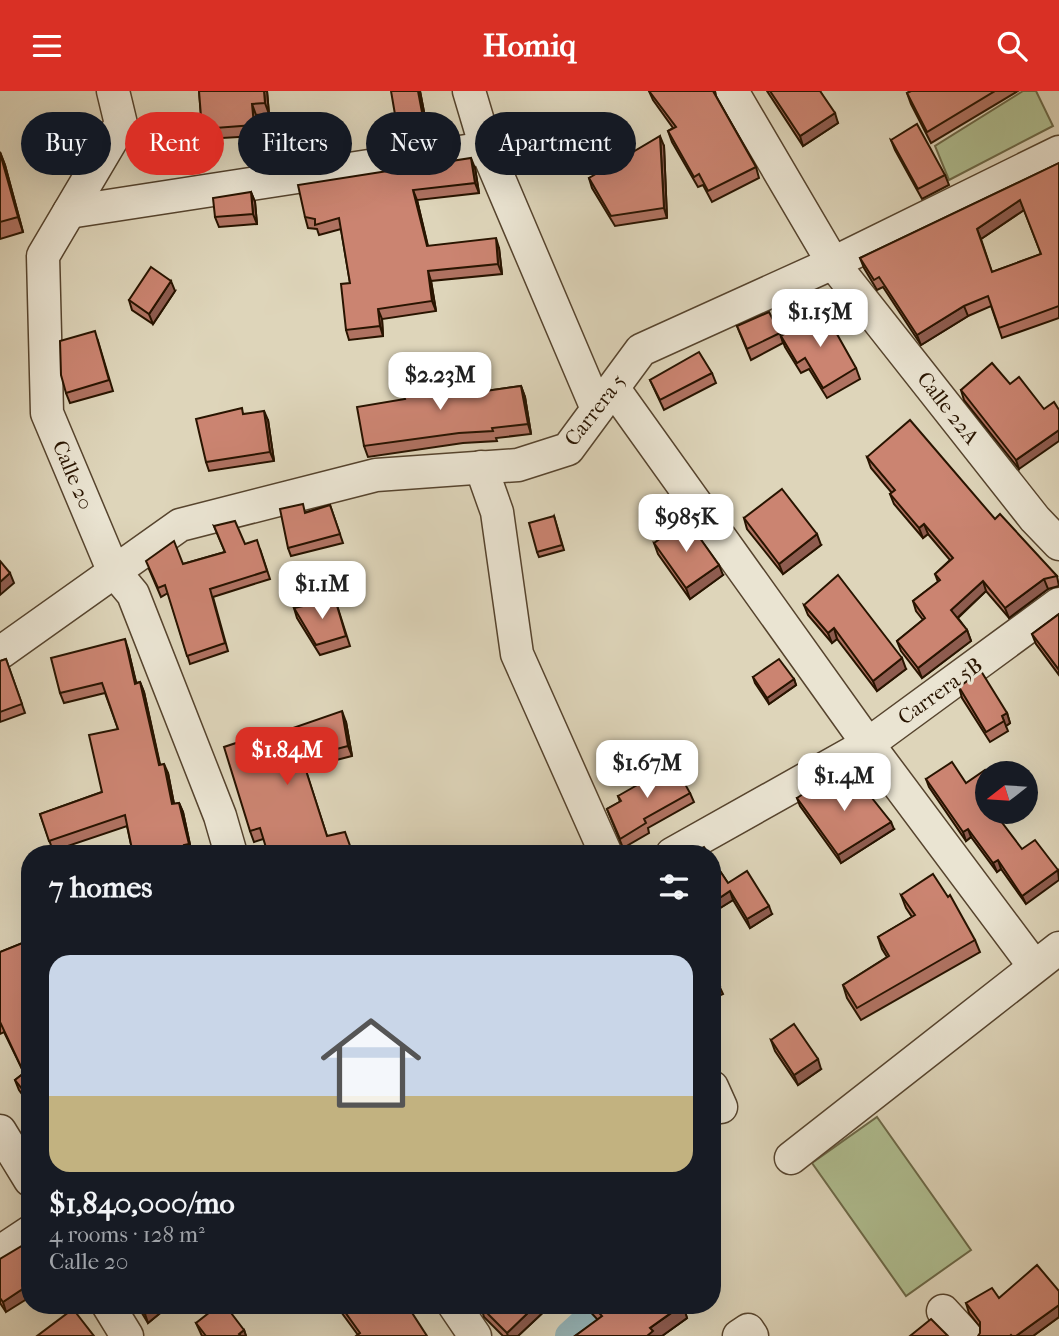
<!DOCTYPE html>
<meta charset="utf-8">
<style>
body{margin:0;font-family:"IM FELL French Canon",serif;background:#20242c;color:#f1f3f6;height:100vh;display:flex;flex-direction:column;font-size:26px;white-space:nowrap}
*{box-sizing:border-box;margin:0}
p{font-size:23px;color:#9ea1a6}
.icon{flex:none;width:38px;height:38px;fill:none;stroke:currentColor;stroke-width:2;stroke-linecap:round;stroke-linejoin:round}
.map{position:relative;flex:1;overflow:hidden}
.details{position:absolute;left:21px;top:754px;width:700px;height:469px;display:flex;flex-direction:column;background:#171b24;border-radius:28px;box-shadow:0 7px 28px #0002}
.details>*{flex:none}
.hud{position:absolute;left:21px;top:21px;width:700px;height:63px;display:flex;gap:14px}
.needle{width:46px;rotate:253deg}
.buttons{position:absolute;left:975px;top:670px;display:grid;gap:14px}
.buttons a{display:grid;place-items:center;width:63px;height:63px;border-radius:50%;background:#171b24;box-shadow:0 7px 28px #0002;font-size:35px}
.price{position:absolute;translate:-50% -60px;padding:0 16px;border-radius:14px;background:#fff;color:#222;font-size:23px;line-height:46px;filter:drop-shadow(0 2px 4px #0008)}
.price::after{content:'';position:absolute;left:50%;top:42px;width:21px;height:16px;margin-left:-10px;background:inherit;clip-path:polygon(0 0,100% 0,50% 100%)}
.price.active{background:#d93025;color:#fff}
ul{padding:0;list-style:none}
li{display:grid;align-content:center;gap:14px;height:371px;padding:0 28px}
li+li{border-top:2px solid #363941}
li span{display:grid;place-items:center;height:217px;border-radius:21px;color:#555}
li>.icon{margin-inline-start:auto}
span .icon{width:126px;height:126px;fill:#fffc;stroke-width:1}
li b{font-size:30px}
h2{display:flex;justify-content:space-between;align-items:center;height:84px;padding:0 28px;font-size:30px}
.tag{padding:0 24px;border-radius:32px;background:#171b24;box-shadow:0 7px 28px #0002;font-size:24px;line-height:63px}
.tag.active{background:#d93025;color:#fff}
header{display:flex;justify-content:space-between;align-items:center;height:91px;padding:0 28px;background:#d93025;color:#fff;font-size:32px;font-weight:700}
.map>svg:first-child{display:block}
.green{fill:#afbe91;stroke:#6c6948;stroke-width:2}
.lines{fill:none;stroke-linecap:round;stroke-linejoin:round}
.canal{stroke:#97b6b9;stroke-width:30}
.minor-casing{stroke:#56442e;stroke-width:35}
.minor{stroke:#eae4d2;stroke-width:32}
.wall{fill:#af7261;stroke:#281400;stroke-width:2;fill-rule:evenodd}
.shaded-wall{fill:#8e5c4f;stroke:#281400;stroke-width:2}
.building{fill:#cb8471;stroke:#281400;stroke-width:2;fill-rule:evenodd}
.labels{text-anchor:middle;stroke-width:6;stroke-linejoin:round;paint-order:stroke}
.street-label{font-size:21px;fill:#281400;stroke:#eae4d2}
</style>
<header><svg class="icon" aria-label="menu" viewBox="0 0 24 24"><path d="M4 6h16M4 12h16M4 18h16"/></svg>Homiq<svg class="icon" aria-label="search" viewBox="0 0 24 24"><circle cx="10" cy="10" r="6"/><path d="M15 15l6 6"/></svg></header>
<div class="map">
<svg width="1059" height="1245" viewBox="0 0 1059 1245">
<rect width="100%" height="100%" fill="#ded5ba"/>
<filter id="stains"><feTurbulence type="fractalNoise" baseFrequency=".00286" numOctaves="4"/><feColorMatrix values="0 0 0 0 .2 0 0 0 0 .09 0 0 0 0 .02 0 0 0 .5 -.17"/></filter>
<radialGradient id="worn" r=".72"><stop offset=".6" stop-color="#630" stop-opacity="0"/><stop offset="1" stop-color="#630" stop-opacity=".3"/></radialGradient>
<g class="green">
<path d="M1023,0H1036L1053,35L949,89L935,55Z"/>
<path d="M877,1026L971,1159L906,1205L812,1072Z"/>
</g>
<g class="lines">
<path class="canal" d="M570,1245L604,1214"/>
<defs>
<g id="minor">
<path d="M113,0L121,33L43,165L47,322L113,479L133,503L220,725L231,763"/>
<path d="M469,0L486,57L597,318"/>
<path d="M732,0L833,172L1035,428L1059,453"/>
<path d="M69,121L486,57"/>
<path d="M614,298L868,653L1034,875"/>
<path d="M481,376L497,421L517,563L606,763"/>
<path d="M0,562L180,434L376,384L518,374L568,358L641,259L833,172L1059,61"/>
<path d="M672,763L868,653L1059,513"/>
<path d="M712,996L721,1016"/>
<path d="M0,1040L30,1089"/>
<path d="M791,1067L1059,857"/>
<path d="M0,1161L30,1141"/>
<path d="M108,1214L127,1245"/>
<path d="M454,1214L475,1245"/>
<path d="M943,1220L966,1245"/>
<path d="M739,1245L748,1239L752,1245"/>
</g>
</defs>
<use href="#minor" class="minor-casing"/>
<use href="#minor" class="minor"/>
</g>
<g class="wall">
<path d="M199,0H267L269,23L256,24L258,45L205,48L202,38Z"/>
<path d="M420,0L429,47L402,51L398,41Z"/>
<path d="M649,0H715L716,5L756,76L759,87L712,111L703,94L698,96L672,51L668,40L673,37L653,9Z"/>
<path d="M767,0H820L838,32L803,55Z"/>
<path d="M911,0H1018L931,52L911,13L907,2Z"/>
<path d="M891,49L945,84L949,94L922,108L895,59Z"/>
<path d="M664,55L667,127L615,135L592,97L589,87Z"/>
<path d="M0,61L5,74L23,141L0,148Z"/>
<path d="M1059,72V227L1002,247L991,215L968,225L921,254L883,196L877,199L864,177L860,167ZM1024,119L1041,163L992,181L981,148Z"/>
<path d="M475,77L479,102L417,109L428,155L499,157L502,183L431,190L436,220L382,228L383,245L349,249L346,239L350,192L341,138L319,144L317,138L308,137L305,126Z"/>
<path d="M251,101L255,111L257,133L219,136L215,126Z"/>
<path d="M175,200L153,233L132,219L129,209Z"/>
<path d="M737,235L780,242L783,252L751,269Z"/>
<path d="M781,245L856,277L860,288L827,307L809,278L801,282L785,256Z"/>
<path d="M98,250L113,300L70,312L66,302Z"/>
<path d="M712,282L716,292L664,319L650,289Z"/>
<path d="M1010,293L1044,318L1019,378L964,309L961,299Z"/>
<path d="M521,295L525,306L531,343L496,347L497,350L463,352L368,366L364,355L458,304Z"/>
<path d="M244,323L268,329L274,370L209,380L206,371Z"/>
<path d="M867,366L995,428L1057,485L1059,495L1048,498L1009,527L986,500L958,527L967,539L971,550L922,587L901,560L897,550L923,529L916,520L913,510L938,491L935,483L950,469L928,443L923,447L894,413L890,403L892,402L871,377Z"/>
<path d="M330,414L343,452L291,465L288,457L306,421Z"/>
<path d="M554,425L564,459L539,466L537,461Z"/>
<path d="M744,427L821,454L783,483L747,438Z"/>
<path d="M214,435L245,453L260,458L270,488L213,506L228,560L190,573L168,502L161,506L149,478L183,473L225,461Z"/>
<path d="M654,452L723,484L690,508L658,463Z"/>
<path d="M335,508L350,555L320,564L297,527L294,517Z"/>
<path d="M804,514L906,578L877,600L837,548L832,552L808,524Z"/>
<path d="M1059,523V584L1036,553L1032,543Z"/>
<path d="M128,558L136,592L140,591L144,601L160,673L168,682L174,713L179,712L183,721L192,763H133L127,735L53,760L40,723L102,701L118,638L105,602L64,612L60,602Z"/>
<path d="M6,568L25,622L0,631V570Z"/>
<path d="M753,586L794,588L796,594L769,613L755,592Z"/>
<path d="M959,596L1007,622L1010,632L1006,635L1008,640L990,651L962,607Z"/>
<path d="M346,631L352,665L305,677L327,745L353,763L263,748L254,751L250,740L273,644Z"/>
<path d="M926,688L966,692L987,721H1007L998,727L1026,813L1001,778L997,781L971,746L966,750L929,696Z"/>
<path d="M690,702L694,711L648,737L649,742L623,757L607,718L620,711L618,705Z"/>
<path d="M827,702L894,738L841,772L800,715L797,707Z"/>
<path d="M712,768L728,792L772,823L750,837L733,809L712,822Z"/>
<path d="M901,804L975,849L980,861L861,929L847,907L843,894L887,866L882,858L878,846L912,826L906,817Z"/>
<path d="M30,849V1018L28,1013H29L19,999L15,989L24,982L4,941L0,943V861Z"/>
<path d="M712,879L723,903L712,908Z"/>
<path d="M712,909L717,922L712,924Z"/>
<path d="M771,949L821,978L798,994L775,960Z"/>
<path d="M0,1168L6,1221L0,1212Z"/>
<path d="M1059,1200V1226L1033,1245L980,1242V1236L969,1222L966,1212Z"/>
<path d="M137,1214H170L148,1232Z"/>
<path d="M336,1214H407L358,1244Z"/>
<path d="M482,1214H551L518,1245H503L484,1226L481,1216Z"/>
<path d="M584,1214H683L687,1227L662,1245H575L598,1229Z"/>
<path d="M196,1232L244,1239L246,1245H202Z"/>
</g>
<g class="shaded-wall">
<path d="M264,0H267L269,23L265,12Z"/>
<path d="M418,0H420L429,47L425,37Z"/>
<path d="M252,13L256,24L258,45L254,34Z"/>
<path d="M835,22L838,32L803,55L800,45Z"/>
<path d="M660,45L664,55L667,127L664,117Z"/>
<path d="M0,61L5,74L23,141L18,126Z"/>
<path d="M471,67L475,77L479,102L475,92Z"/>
<path d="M413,99L417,109L430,165L427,155Z"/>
<path d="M251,101L255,111L257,133L253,123Z"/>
<path d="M1020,109L1024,119L981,148L977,138Z"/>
<path d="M496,147L499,157L502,183L498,173Z"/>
<path d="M428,180L431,190L436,220L432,210Z"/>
<path d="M171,190L175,200L153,233L149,223Z"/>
<path d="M964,215L968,225L921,254L917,244Z"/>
<path d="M378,218L382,228L383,245L380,235Z"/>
<path d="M521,295L525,306L531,343L528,333Z"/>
<path d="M264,320L268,329L274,370L270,361Z"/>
<path d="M1059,339V350L1019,378L1016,369Z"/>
<path d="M924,433L928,443L923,447L919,437Z"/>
<path d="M817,443L821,454L783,483L779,473Z"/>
<path d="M719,474L723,484L690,508L686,497Z"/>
<path d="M10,482L14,492L0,504V491Z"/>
<path d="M1044,488L1048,498L1009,527L1005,517Z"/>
<path d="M983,490L986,500L955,529L951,519Z"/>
<path d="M834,537L837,548L832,552L828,542Z"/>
<path d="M967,539L971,550L922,587L918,577Z"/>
<path d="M125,548L128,558L139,603L135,593Z"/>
<path d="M902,567L906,578L877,600L873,590Z"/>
<path d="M794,588L796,594L769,613L767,607Z"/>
<path d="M140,591L144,601L162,684L159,674Z"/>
<path d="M342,620L346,631L352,665L348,655Z"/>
<path d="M1007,622L1010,632L1006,635L1002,625Z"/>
<path d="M164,673L168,682L176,723L172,713Z"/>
<path d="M179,712L183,721L192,763L189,753Z"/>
<path d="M994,721H1007L996,728Z"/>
<path d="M891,731L894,738L841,772L838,764Z"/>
<path d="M968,738L971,746L966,750L963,741Z"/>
<path d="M998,769L1001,778L997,781L993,772Z"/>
<path d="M1058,779L1059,789L1026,813L1022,805Z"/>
<path d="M730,800L733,809L712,822V812Z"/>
<path d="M769,815L772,823L750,837L747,828Z"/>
<path d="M818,968L821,978L798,994L794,984Z"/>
<path d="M30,1193V1206L6,1221L3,1211Z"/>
<path d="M155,1214H170L148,1232L145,1223Z"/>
<path d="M536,1214H551L518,1245H508L507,1242Z"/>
<path d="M683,1214L687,1227L662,1245H647L650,1237Z"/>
<path d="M1059,1214V1226L1033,1245H1016Z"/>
<path d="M244,1239L246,1245H240L239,1243Z"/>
</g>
<g class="building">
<path d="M199,0H264L265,12L252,13L254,34L202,38Z"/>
<path d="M391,0H418L425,37L398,41Z"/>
<path d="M649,0H713L756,76L708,100L699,83L694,86L668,40L676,36Z"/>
<path d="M770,0H820L835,22L800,45Z"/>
<path d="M911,0H995L927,41L907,2Z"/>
<path d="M917,33L945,84L918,98L891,49Z"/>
<path d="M660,45L664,117L611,125L589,87Z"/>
<path d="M0,62L18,126L0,131Z"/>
<path d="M471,67L475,92L413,99L427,155L496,147L498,173L428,180L432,210L378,218L380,235L346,239L341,193L350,192L339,127L315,134V128L305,126L298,94Z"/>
<path d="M1059,72V215L999,237L988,205L964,215L917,244L879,186L874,189L860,167ZM1020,109L1041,163L992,181L977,138Z"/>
<path d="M251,101L253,123L215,126L213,107Z"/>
<path d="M151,176L171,190L149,223L129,209Z"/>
<path d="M824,220L856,277L823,297L805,267L797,272L781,245Z"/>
<path d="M769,221L780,242L747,258L737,235Z"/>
<path d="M95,240L109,289L66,302L61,284L60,250Z"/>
<path d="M699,261L712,282L660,309L650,289Z"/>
<path d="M992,272L1010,293L1019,286L1044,318L1054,311L1059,319V339L1016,369L961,299Z"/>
<path d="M450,282L458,304L521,295L528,333L492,337L493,340L459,342L364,355L357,316L405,308L399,290Z"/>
<path d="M242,317L243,323L264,320L270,361L206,371L196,328Z"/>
<path d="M910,329L995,428L1000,423L1057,485L1044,488L1005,517L983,490L951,519L967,539L918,577L897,550L925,527L913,510L940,489L935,483L953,467L924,433L919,437L890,403L895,399L867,366Z"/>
<path d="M782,398L817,443L779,473L744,427Z"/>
<path d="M303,413L305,422L330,414L340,443L288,457L280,418Z"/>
<path d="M554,425L562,454L537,461L529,432Z"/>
<path d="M687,429L719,474L686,497L654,452Z"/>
<path d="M235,430L245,453L257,449L267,480L210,498L225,552L187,565L165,494L158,497L146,470L174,450L183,473L225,461L214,435Z"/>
<path d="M0,470L10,482L0,491Z"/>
<path d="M838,484L902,567L873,590L834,537L828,542L804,514Z"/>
<path d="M335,508L346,545L316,554L294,517Z"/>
<path d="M1059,523V579L1032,543Z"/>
<path d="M125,548L135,593L140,591L159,674L164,673L172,713L179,712L189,753L184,754L186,763H133L125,724L49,750L40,723L102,701L89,644L118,638L102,592L60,602L51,567Z"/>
<path d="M6,568L22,613L0,621V570Z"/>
<path d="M779,568L794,588L767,607L753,586Z"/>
<path d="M981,580L1007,622L1002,625L1004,630L986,641L959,596Z"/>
<path d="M342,620L348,655L302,667L327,745L345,741L353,763H268L260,737L250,740L224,656L272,640L273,644Z"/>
<path d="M952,671L966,692L985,679L987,683V721H994L1022,758L1035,749L1058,779L1022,805L998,769L993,772L968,738L963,741L926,688Z"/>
<path d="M674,673L690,702L644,728L646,732L620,748L607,718L621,710L618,705Z"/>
<path d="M852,682L891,731L838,764L797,707L820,692L827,702Z"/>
<path d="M704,756L709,763H691Z"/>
<path d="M712,768L728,792L747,780L769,815L747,828L730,800L712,812Z"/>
<path d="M933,783L948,806L950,804L975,849L857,917L843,894L889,865L878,846L915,824L901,804Z"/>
<path d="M30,849V1008L15,989L24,982L0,931V861Z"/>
<path d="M712,879L720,895L712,898Z"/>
<path d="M794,933L818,968L794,984L771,949Z"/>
<path d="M30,1150V1193L3,1211L0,1207V1168Z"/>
<path d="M1037,1174L1059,1200V1214L1016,1245H1012L1011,1244L1010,1245H978L980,1242V1231L966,1212L992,1197L999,1207Z"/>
<path d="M139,1214H155L145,1223Z"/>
<path d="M219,1214H225L244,1239L239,1243L241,1245H206L196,1232Z"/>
<path d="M340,1214H407L427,1245H356L360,1242Z"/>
<path d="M482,1214H536L507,1242L481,1216Z"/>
<path d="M592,1214H682L650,1237L653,1240L647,1245H575L602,1225Z"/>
<path d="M73,1218L94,1245H37Z"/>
<path d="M931,1228L948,1245H910Z"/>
</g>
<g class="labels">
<g class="street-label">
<text transform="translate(948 317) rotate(52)" y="7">Calle 22A</text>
<text transform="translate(595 319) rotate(-52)" y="7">Carrera 5</text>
<text transform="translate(73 384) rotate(67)" y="7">Calle 20</text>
<text transform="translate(940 600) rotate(-36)" y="7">Carrera 5B</text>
</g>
</g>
<rect width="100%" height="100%" filter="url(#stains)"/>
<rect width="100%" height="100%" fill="url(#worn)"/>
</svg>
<div class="buttons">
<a><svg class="needle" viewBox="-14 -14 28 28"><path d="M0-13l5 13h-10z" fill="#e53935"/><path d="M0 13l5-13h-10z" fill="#9ea1a6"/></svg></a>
</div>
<b class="price" style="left:820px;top:258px">$1.15M</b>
<b class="price" style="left:440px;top:321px">$2.23M</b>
<b class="price" style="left:686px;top:463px">$985K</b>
<b class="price" style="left:322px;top:530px">$1.1M</b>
<b class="price active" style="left:287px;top:696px">$1.84M</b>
<b class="price" style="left:647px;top:709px">$1.67M</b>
<b class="price" style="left:844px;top:722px">$1.4M</b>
<div class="hud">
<a class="tag">Buy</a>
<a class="tag active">Rent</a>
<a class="tag">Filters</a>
<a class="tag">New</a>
<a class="tag">Apartment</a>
</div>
<section class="details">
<h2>7 homes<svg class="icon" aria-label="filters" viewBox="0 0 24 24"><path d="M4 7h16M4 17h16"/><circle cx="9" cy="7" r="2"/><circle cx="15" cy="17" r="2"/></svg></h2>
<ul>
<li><span style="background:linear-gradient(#c9d6e8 65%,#c2b280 0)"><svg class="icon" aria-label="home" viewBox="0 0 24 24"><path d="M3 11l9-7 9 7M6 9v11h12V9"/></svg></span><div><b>$1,840,000/mo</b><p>4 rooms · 128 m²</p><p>Calle 20</p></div></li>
</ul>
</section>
</div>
